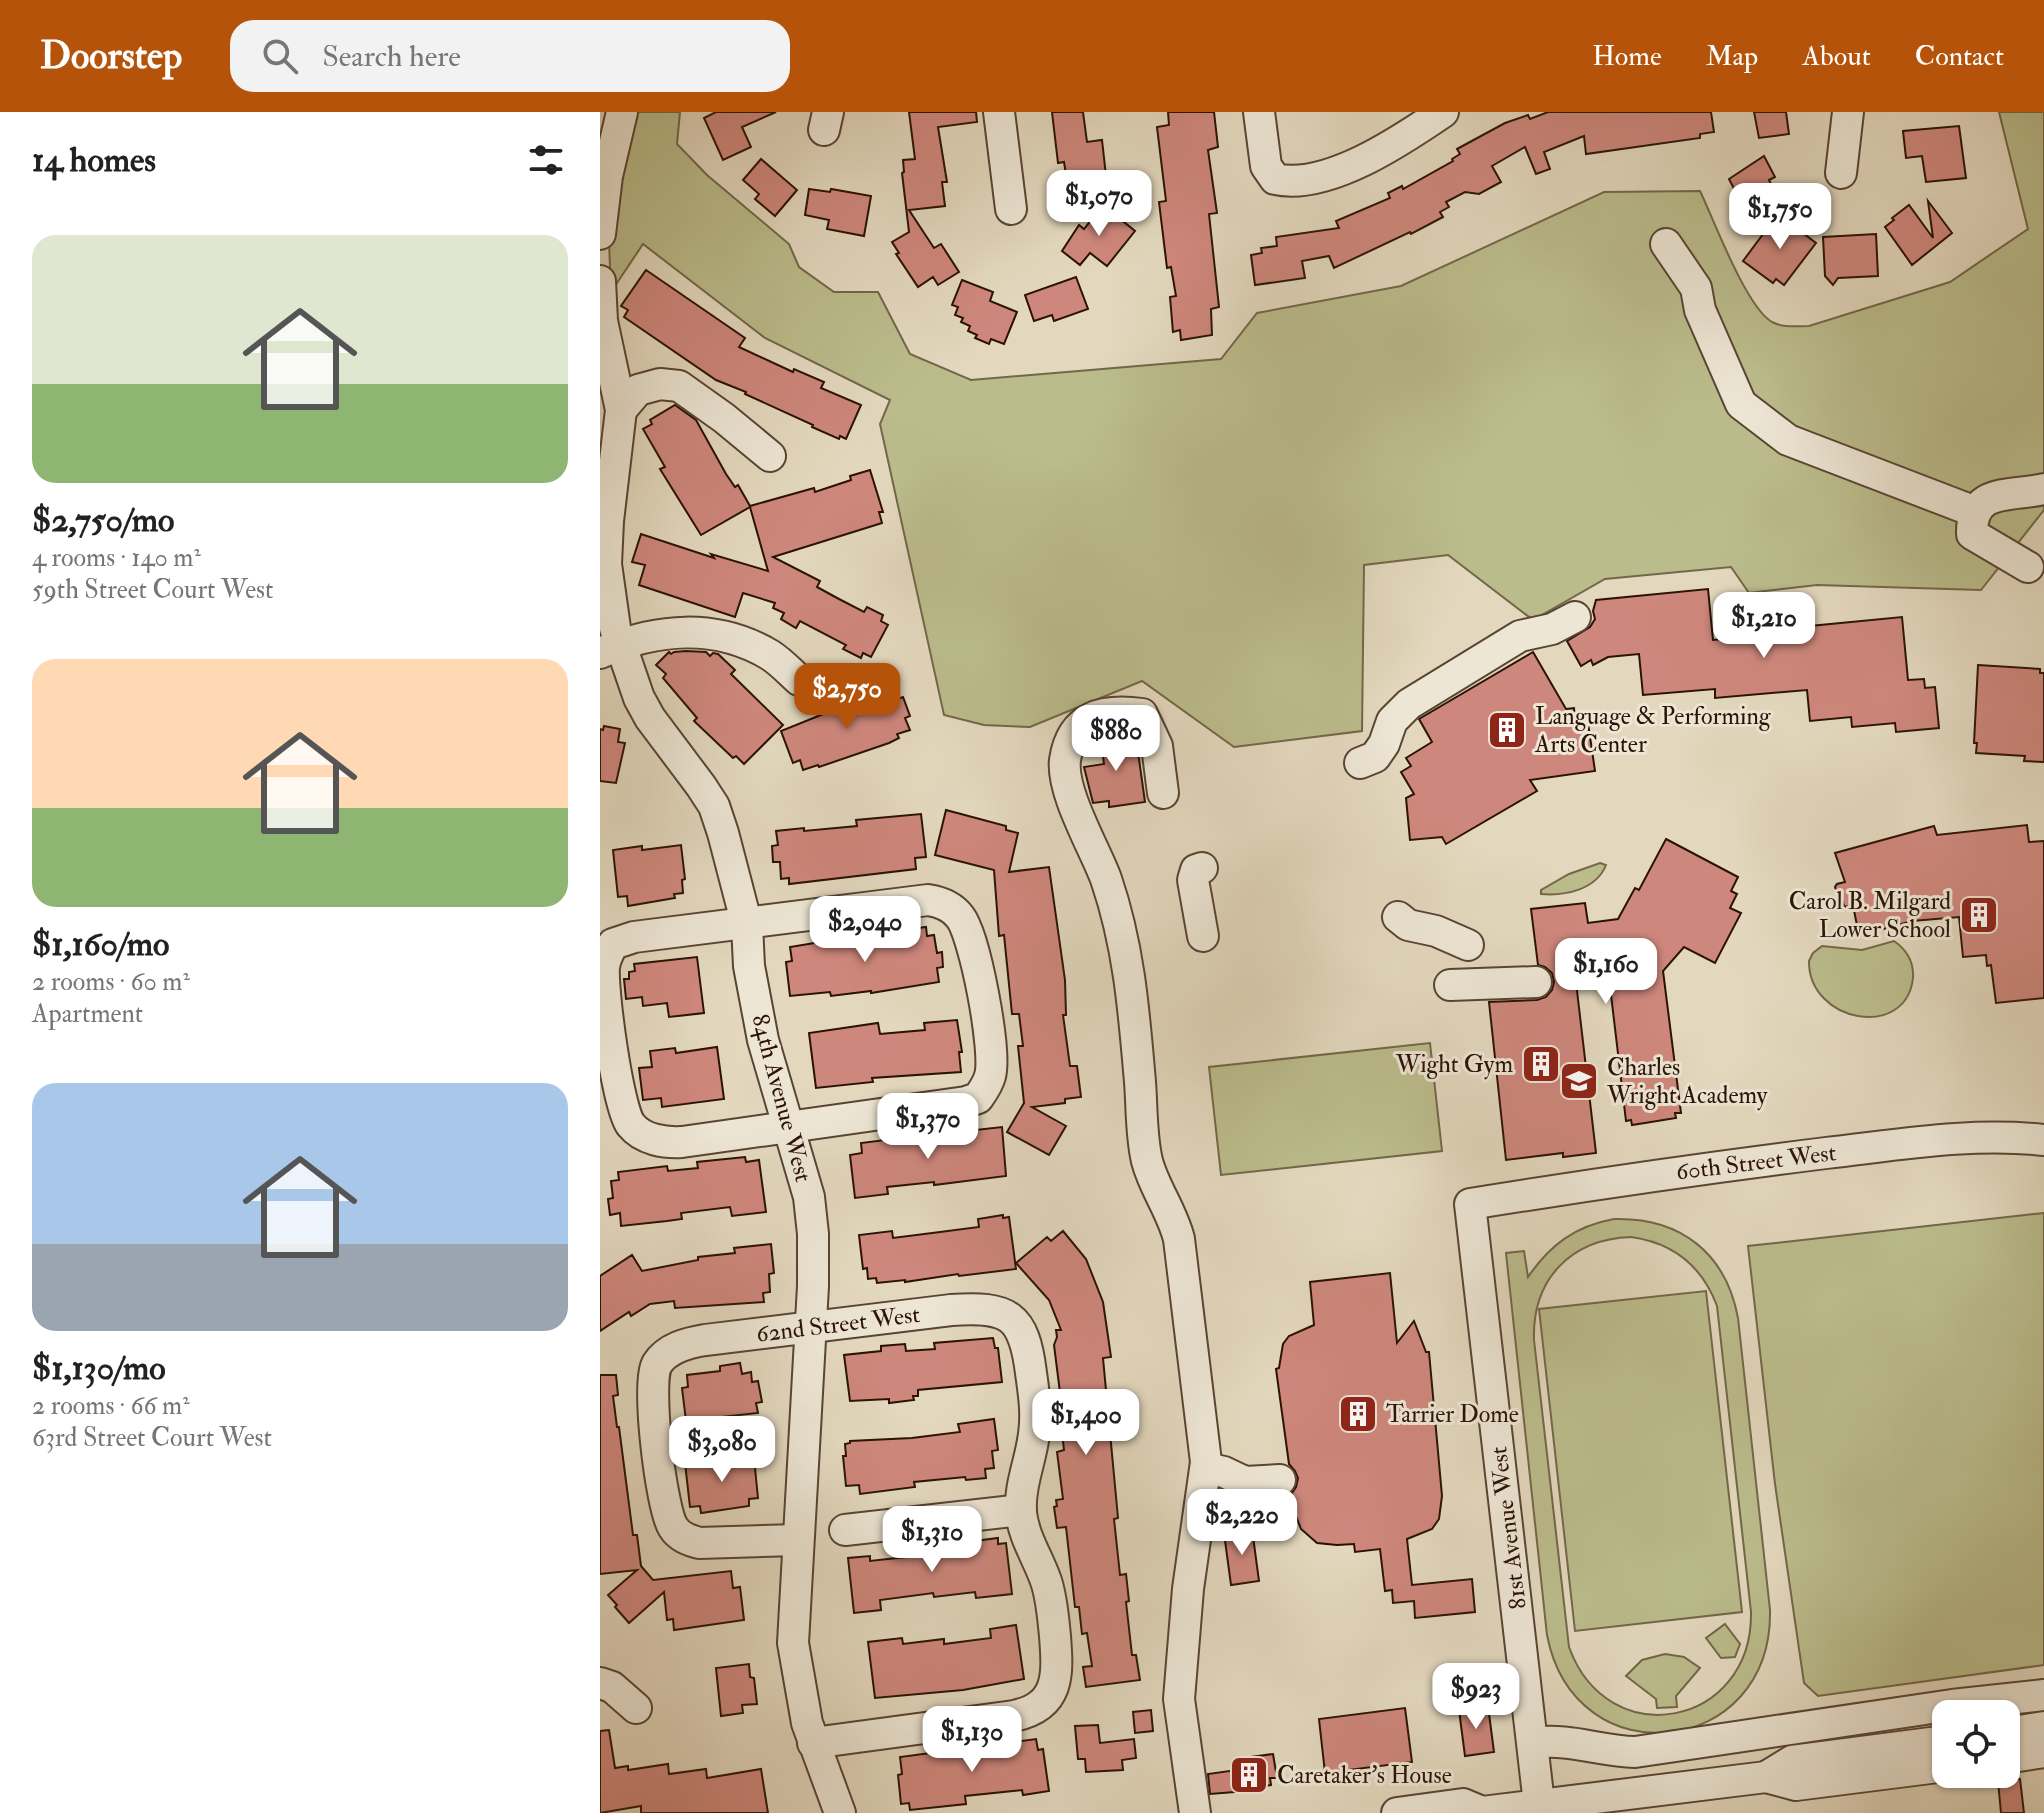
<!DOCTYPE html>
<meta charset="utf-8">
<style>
body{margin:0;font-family:"IM FELL Double Pica",serif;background:#f2f2f2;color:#222;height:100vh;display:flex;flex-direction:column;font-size:30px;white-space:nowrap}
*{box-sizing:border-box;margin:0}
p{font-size:26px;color:#767676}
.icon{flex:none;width:44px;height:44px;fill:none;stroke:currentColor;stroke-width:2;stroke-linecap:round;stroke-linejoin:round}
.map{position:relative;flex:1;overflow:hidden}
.drawer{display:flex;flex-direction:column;background:#fff;width:600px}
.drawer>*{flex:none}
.fabs{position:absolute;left:1332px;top:1588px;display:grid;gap:16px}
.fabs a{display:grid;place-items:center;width:88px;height:88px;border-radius:16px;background:#fff;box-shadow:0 2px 6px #0004;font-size:40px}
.price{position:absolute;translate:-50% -68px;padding:0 18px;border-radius:16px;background:#fff;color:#222;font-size:26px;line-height:52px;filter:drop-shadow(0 2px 4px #0008)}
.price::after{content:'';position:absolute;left:50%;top:48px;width:24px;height:18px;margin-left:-12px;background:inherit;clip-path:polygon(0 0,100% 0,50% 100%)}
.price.selected{background:#b45309;color:#fff}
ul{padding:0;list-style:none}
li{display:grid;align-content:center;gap:16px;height:424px;padding:0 32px}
li span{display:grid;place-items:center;height:248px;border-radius:24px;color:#555}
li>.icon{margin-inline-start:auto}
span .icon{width:144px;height:144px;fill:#fffc;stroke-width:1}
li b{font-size:34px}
h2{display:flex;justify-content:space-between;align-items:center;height:96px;padding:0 32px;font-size:34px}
header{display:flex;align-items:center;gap:48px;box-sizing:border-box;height:112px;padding:0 40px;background:#b45309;color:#fff}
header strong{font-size:38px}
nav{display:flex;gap:44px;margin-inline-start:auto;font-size:28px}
.search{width:560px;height:72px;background:#f2f2f2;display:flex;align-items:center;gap:20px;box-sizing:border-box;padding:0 28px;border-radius:24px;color:#767676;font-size:30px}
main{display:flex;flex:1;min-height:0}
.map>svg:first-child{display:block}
.green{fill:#bbbc8c;stroke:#736748;stroke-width:2;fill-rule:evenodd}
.building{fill:#ce877c;stroke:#2b1205;stroke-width:2}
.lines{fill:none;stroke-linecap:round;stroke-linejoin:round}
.minor-casing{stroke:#594433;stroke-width:34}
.minor{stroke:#ede6d5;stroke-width:30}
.labels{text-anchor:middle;stroke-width:6;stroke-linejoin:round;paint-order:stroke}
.poi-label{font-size:24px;fill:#2b1205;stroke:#ede6d5;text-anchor:start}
.street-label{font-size:24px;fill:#2b1205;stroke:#ede6d5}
</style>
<header>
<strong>Doorstep</strong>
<div class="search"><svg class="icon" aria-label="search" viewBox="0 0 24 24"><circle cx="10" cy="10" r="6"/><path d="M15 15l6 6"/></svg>Search here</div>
<nav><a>Home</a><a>Map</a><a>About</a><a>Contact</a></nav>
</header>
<main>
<section class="drawer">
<h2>14 homes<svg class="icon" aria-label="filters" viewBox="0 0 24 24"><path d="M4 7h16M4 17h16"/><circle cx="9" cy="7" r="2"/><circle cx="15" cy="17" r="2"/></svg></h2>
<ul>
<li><span style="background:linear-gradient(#dfe7d0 60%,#8fb573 0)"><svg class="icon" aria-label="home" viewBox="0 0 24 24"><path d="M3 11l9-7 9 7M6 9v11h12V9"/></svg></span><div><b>$2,750/mo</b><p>4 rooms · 140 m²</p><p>59th Street Court West</p></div></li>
<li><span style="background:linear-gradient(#ffd9b3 60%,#8fb573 0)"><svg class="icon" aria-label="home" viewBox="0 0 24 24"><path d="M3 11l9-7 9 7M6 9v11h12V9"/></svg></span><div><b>$1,160/mo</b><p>2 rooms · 60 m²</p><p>Apartment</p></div></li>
<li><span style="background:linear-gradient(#a9c7e8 65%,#9aa5b1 0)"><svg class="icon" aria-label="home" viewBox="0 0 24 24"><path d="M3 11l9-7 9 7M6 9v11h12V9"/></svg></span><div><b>$1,130/mo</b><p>2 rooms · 66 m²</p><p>63rd Street Court West</p></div></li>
</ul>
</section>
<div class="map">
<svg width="1444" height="1701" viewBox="0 0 1444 1701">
<rect width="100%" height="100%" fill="#e3d8be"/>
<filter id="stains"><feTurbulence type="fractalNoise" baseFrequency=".0025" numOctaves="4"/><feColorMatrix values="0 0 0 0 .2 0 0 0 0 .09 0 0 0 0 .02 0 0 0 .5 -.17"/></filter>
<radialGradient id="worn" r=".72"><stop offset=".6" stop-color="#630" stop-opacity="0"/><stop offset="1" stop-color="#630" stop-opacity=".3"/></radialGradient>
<g class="green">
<path d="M35,0H80L77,32L107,63L189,132L199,155L234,180H278L310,242L371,268L621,247L657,201L801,174L1004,80L1100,79C1114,108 1146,195 1172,210C1183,216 1197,214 1209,214L1350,170L1428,117L1399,0H1444V398L1381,478L1217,473L1149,481L1131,455L1005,467L933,508L848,443L764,453L762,619L634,635L542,569L430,615L384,613L344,603L280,312L290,288L165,226L43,132L11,180L9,130Z"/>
<path d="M1000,751L1006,753C996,778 965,784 941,782V778L969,762Z"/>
<path d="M1294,829C1307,838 1314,850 1313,866C1306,929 1208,910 1209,849L1213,841L1222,834L1262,838Z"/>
<path d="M830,931L842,1039L621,1063L609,955Z"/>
<path d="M1444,1101V1553L1218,1584L1204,1571L1175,1372L1148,1134Z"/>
<path d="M1014,1107C1080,1105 1126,1141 1138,1206L1170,1498C1173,1646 975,1668 947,1523L906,1141L924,1139L928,1165C950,1133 975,1114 1014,1107ZM1031,1125C1074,1131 1102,1154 1117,1194L1151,1500C1153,1615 1008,1643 969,1535L934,1228C932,1167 971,1127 1031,1125Z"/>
<path d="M1106,1179L1142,1500L975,1519L939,1197Z"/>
<path d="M1125,1512L1140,1532L1135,1545L1121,1546L1106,1526Z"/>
<path d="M1065,1542L1084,1545L1100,1556L1076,1584L1077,1595L1057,1596L1056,1587L1026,1564L1042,1548Z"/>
</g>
<g class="building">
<path d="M116,0H176L142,15L151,35L123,48L104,6Z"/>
<path d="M309,0H376L377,10L338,15L347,70H342L345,94L309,98L334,136L341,132L359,160L338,173L333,165L318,175L296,142L299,141L292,130L309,120L302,61L304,60L303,48L315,47Z"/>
<path d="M452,0H483L487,30L502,28L506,64L494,65L495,72L468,75L464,50L458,51Z"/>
<path d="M568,0H614L618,35L608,38L617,101L609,102L619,195L611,197L612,223L581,228L580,218L573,220L570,185L576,184L571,155L567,156L559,90L566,89L557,15L569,13Z"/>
<path d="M948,0H1111L1114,20L1100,22V26L986,42L984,24L944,40L950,57L936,62L925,35L892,54L901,70L879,82L865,80L846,90L849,95L840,100L843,105L811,122L810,120L734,156L729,144L702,149L705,166L655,173L651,143L662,141L661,136L677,134L676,125L739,116L736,109L790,86L788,81L802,74L803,77L853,49L852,47L860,42L857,37L905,11L928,3L930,7Z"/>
<path d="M1154,0H1186L1189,22L1159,26Z"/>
<path d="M1359,14L1366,66L1326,70L1322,44L1306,46L1303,19Z"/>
<path d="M1164,44L1175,65L1169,68L1173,76L1169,79L1174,88L1147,102L1129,67Z"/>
<path d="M161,47L197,78L175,104L155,87L159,82L143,68Z"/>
<path d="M209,77L230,80L231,77L271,84L264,124L227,117L229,108L205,103Z"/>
<path d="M1328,89L1352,121L1312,153L1285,115L1294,108L1292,106L1309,93L1333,126Z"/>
<path d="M503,93L535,119L507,154L490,141L480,153L462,139L479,113L484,117Z"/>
<path d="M1178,102L1216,131L1184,173L1176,167L1173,171L1143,149Z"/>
<path d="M1276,122L1278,164L1238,166L1233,173L1225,164L1223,125Z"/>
<path d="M46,158L145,226L139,235L193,260L194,257L224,270L221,276L261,293L246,327L240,324L239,327L212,315L213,313L145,282L146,280L116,268L24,205L28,198L21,194Z"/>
<path d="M476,165L488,197L454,209L452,203L434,209L425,183Z"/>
<path d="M362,168L393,180L390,189L417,200L404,232L391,227L389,232L375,226L377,223L368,219L370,214L361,210L363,206L355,203L358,195L352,193Z"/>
<path d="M75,293L96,308L126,362L135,375L138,373L150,394L214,376L215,380L251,368L250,364L270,358L283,400H279L282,411L173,445L220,469L217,475L239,487L264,500L267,495L283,503L281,509L288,513L271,545L263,541L261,546L243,537L246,533L200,509L196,516L181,507L184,501L173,496L175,491L143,481L135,505L39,473L45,453L32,450L41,422L114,446L111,442L168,459L150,395L101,423L60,357L65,355L43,317L52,312L50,308Z"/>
<path d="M1108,477L1113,528L1201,520L1200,515L1302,505L1308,568L1324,567L1325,576L1335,575L1339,616L1296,620L1295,611L1252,615L1251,605L1210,609L1207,578L1115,586V577L1043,583L1039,542L1008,545L993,553L991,548L981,554L967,529L990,515L995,507L993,499L996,488Z"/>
<path d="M86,539L106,540L110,544L113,541L118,542L135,558L131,562L183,613L144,652L136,644L133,646L94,609L97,606L63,566L66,562L56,553L69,540L71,542L74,540Z"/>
<path d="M933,540L966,597L974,596L975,606L987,604L995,659L930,668L937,679L846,732L842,725L810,728L806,686L814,682L801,660L811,654L806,646L832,630L819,607Z"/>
<path d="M1378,553L1440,557V561H1444V650L1424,649L1425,644L1376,641L1377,631H1374Z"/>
<path d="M287,582L290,590L303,585L310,604L305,606L310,618L297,622L299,626L289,631L219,655L218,653L203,658L200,648L193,651L181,619L243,594Z"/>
<path d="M4,614L20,617L18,630L25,631L16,671L0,669V617L3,618Z"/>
<path d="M516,619H526L529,641L538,640L545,690L509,695V689L493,691L484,655L504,652L500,622Z"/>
<path d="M346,698L406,714V718L418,721L409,760L449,755L465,868L466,903H463L470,954H477L481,985L465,987V991L432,995L466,1014L449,1043L407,1020L424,991L418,934H423L419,902H412L404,823L399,824L394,758L335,743Z"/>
<path d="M321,702L326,745L315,746L316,757L189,772V766L181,767L180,750H173L172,734L178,733L176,719L204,716V719L257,714L256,708Z"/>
<path d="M1427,713L1429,730L1444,729V886L1396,891L1391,853L1387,854L1386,843L1363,845L1359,805L1312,809L1259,824L1253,793L1244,795L1243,790H1240L1235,775L1237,772L1245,770L1235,741L1334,714L1337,723Z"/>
<path d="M1066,727L1138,765L1131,779L1137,782L1130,796L1141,801L1115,851L1084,835L1063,859L1081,1001H1075L1076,1006L1051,1010L1032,1013L1031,1008L1026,1009L1007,849L974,853L996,1041L963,1045V1041L906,1048L889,890L937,888L946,885L952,878L954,870L952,861L945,855L938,853L931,797L985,791L988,811L1018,807L1035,776L1039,778Z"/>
<path d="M81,733L85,767L82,768L83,781L74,782L75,786L28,794L27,784L18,785L13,738L42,734V738Z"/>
<path d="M326,815L327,824L334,823L337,841L342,840L343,855L337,856L339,870L271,881V879L231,884L230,880L190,884L186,850L192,849L190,835L245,826L246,830L278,826L277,822Z"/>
<path d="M97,845L104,901L69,905L67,891L43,894L42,885L26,887L24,867H29V860L35,859L34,852Z"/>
<path d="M357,908L362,940H359L361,960L272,966L273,970L216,976L209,921L278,911L280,922L325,918L324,911Z"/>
<path d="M117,935L124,987L62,995L61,986L43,988L39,956L52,955L50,939L75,936L76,941Z"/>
<path d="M402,1015L406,1064L334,1073V1070L287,1075L288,1082L255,1086L250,1043L262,1041L261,1031L308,1025L309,1031L340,1027V1022Z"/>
<path d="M145,1045L146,1050L159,1048L166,1100L132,1104L130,1095L81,1101L82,1107L67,1109L21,1114L20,1101L10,1103L8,1087L13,1086L11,1069L19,1068L18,1060L67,1054L68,1059L98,1056L97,1050Z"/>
<path d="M403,1103V1106L409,1105L416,1157L359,1164L358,1162L305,1170V1168L277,1171L276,1166L268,1167L267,1156L263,1157L259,1123L292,1119L293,1126L340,1120L379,1115L378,1107Z"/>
<path d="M463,1119L486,1147L503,1190L511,1245L503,1246L518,1406L514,1407L520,1463L526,1462L529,1489L526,1490L532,1543H536L540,1568L486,1575L483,1555L492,1554L487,1521L482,1522L479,1495H475L466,1415L457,1416L454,1395L457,1394L456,1388L463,1387L457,1340L464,1338L461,1312H464L454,1233L457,1225L456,1218H461L449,1188L416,1151L447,1125L451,1129Z"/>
<path d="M171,1132L174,1161L169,1162L170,1180L163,1181L164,1190L75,1196L74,1189L50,1192L31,1204L29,1200L0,1219V1164L32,1143L42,1159L98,1148V1145L135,1141L134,1136Z"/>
<path d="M790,1161L797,1231L814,1209L826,1240H829L842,1384L839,1407L832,1417L807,1427L812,1473L872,1467L875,1500L815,1506L814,1489L793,1491L792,1478L785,1479L780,1437L755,1440L754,1432L737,1433L717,1431L701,1417L694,1399L692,1381L696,1375L698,1366L695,1359L689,1352L676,1257L679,1256L683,1232L689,1224L714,1213L710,1170Z"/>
<path d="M393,1226L395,1236H398L402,1270L318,1278V1284H313L314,1288L289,1291V1287L250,1289L244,1243L281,1239V1234L305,1232L306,1239L335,1237L334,1231Z"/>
<path d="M140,1251L142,1262L151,1260L152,1270L158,1269L162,1290L156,1291L158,1301L86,1309L82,1276L88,1275L87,1263L120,1259V1254Z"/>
<path d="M0,1263H16L18,1283L13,1284L17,1315H19L33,1423H37L41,1454L53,1468L131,1459L133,1476L140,1475L144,1508L74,1518L73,1507L67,1508L64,1480L29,1511L15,1495L17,1493L8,1483L37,1458L0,1462Z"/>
<path d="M394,1307L398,1338L392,1339L394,1356L385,1357L386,1366L366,1368L365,1365L314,1370L315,1375L260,1382L259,1373L246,1374L243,1344H246L245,1332L250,1331V1329L312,1326L360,1320L358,1312Z"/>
<path d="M154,1346L158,1386L149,1387V1394L101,1401L100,1394L90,1395L85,1351Z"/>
<path d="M652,1417L659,1469L631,1473L624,1421Z"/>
<path d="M398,1426V1432L406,1431L412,1482L376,1486L375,1480L334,1485L333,1481L280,1488L281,1498L254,1501L248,1446L270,1444V1449L306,1445L305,1438Z"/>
<path d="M416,1513L424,1567L363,1578L275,1586L268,1530L302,1526L303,1532L344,1527V1532L391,1526L390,1517Z"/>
<path d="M149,1552L150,1565L154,1566L157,1592L142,1593L143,1601L121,1604L116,1556Z"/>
<path d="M888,1594L894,1640L865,1644L859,1598Z"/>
<path d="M805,1596L812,1650L725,1661L719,1607Z"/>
<path d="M551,1598L553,1619L535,1621L533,1600Z"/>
<path d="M498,1613L500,1631L534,1627L536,1646L522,1648L523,1658L486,1660L485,1647H478L475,1614Z"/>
<path d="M9,1618L15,1656L28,1654V1658L68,1652L69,1662L106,1657L107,1666L161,1657L168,1701H41V1694L0,1701V1619Z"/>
<path d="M436,1627L438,1638L443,1637L449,1679L423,1683L422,1678L365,1684L366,1692L310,1698L309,1691L301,1692L298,1663L302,1662L300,1645Z"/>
<path d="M673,1642L677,1666H670L671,1673L647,1676V1679L610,1682L608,1662L651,1656L650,1645Z"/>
<path d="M1420,1667L1424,1701H1401L1398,1669Z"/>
</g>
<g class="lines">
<defs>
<g id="minor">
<path d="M399,0L411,97"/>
<path d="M659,0L666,54L675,67C727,79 802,28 843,0"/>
<path d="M224,18L228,0"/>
<path d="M1241,61L1248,0"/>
<path d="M0,122L7,64L22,0"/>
<path d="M1066,132L1096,176L1100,198L1141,292L1188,328L1373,399"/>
<path d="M0,169L2,209L21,298L8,409L6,452L15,516L39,586L50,606L101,674L114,694L123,721L147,813L149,854L163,928L209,1085L213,1122V1174L193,1531L207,1611L240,1701"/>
<path d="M21,298L38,278L60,272L79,274L124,306L170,344"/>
<path d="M1428,455L1372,422C1371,375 1410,385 1444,377"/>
<path d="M0,541C56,516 116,511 170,543C181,550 190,560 199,568"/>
<path d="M760,651L775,645L784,632L792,609L809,592L920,524L952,517L975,505"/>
<path d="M563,681L557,634L542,602C503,597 472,603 465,648C461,680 495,737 506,767C529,834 534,900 540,970C542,995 541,1024 547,1049C554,1076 572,1099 579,1127L606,1350L588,1477L579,1587L595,1701"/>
<path d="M602,756L596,758L593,768L603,824"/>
<path d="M328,788C341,790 352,794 360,805C375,824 397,940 390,964C388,972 383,979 378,986L366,990L82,1030C65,1031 43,1028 31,1013C18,998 2,878 4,855C5,846 9,840 13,832L34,825Z"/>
<path d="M798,805L808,813L836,819L868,833"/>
<path d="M850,873L936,870"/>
<path d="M606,1356L624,1360L645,1370L680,1368"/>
<path d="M245,1418L421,1398"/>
<path d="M197,1428L99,1431C89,1428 79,1425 73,1415C61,1396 46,1271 57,1252C67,1236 87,1231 105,1228L351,1198C409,1194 424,1203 431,1261C434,1282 437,1302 434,1322C431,1348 419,1374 421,1401C424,1426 438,1446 446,1469C452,1487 453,1505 455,1524C458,1563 460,1594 414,1604L213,1631"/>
<path d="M0,1571L12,1575L36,1596"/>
<path d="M1406,1621L1444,1615"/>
<path d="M933,1631C969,1626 1000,1639 1035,1640L1352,1593L1444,1583"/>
<path d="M1406,1646L1444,1640"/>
<path d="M1166,1665L1192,1649L1346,1629"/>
<path d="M939,1692L870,1092C988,1073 1106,1056 1226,1041C1298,1033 1371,1020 1444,1028"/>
<path d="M797,1701L863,1692L882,1700L1166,1665L1196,1673L1346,1654"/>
</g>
</defs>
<use href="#minor" class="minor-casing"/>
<use href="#minor" class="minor"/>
</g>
<defs>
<symbol id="building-square" viewBox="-11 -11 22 22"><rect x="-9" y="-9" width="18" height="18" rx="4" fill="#8f2418" stroke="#ede6d5"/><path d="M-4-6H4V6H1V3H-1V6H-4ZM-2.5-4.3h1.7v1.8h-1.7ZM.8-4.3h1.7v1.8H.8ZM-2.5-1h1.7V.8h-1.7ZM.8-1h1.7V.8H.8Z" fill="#fff"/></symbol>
<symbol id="school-square" viewBox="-11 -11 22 22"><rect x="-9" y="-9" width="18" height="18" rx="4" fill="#8f2418" stroke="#ede6d5"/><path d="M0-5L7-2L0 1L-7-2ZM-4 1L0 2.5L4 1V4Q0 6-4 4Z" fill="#fff"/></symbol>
</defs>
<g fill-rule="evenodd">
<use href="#building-square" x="885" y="596" width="44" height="44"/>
<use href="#building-square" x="1357" y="781" width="44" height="44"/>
<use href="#building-square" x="919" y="930" width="44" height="44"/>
<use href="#school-square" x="957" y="947" width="44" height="44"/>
<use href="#building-square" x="736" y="1280" width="44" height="44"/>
<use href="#building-square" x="627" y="1641" width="44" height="44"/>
</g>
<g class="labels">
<g class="poi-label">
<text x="935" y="612">Language &amp; Performing<tspan x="935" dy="28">Arts Center</tspan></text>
<text x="1351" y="797" text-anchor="end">Carol B. Milgard<tspan x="1351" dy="28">Lower School</tspan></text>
<text x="913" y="960" text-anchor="end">Wight Gym</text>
<text x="1007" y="963">Charles<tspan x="1007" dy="28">Wright Academy</tspan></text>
<text x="786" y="1310">Tarrier Dome</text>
<text x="677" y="1671">Caretaker's House</text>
</g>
<g class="street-label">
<text transform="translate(182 986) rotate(75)" y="8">84th Avenue West</text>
<text transform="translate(1156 1050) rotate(-7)" y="8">60th Street West</text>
<text transform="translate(238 1212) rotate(-7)" y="8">62nd Street West</text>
<text transform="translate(908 1416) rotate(-97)" y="8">81st Avenue West</text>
</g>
</g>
<rect width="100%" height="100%" filter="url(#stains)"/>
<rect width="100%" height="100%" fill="url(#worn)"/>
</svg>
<div class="fabs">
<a><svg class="icon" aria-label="locate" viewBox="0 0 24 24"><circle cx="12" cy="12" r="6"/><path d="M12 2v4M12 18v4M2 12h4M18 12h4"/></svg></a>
</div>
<b class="price" style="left:499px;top:126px">$1,070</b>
<b class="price" style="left:1180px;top:139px">$1,750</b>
<b class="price" style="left:1164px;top:548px">$1,210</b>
<b class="price selected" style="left:247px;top:619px">$2,750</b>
<b class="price" style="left:516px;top:661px">$880</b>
<b class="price" style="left:265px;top:852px">$2,040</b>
<b class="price" style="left:1006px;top:894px">$1,160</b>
<b class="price" style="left:328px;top:1049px">$1,370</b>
<b class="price" style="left:486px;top:1345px">$1,400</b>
<b class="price" style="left:122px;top:1372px">$3,080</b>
<b class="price" style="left:642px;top:1445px">$2,220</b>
<b class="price" style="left:332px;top:1462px">$1,310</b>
<b class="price" style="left:876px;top:1619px">$923</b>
<b class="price" style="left:372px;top:1662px">$1,130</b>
</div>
</main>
